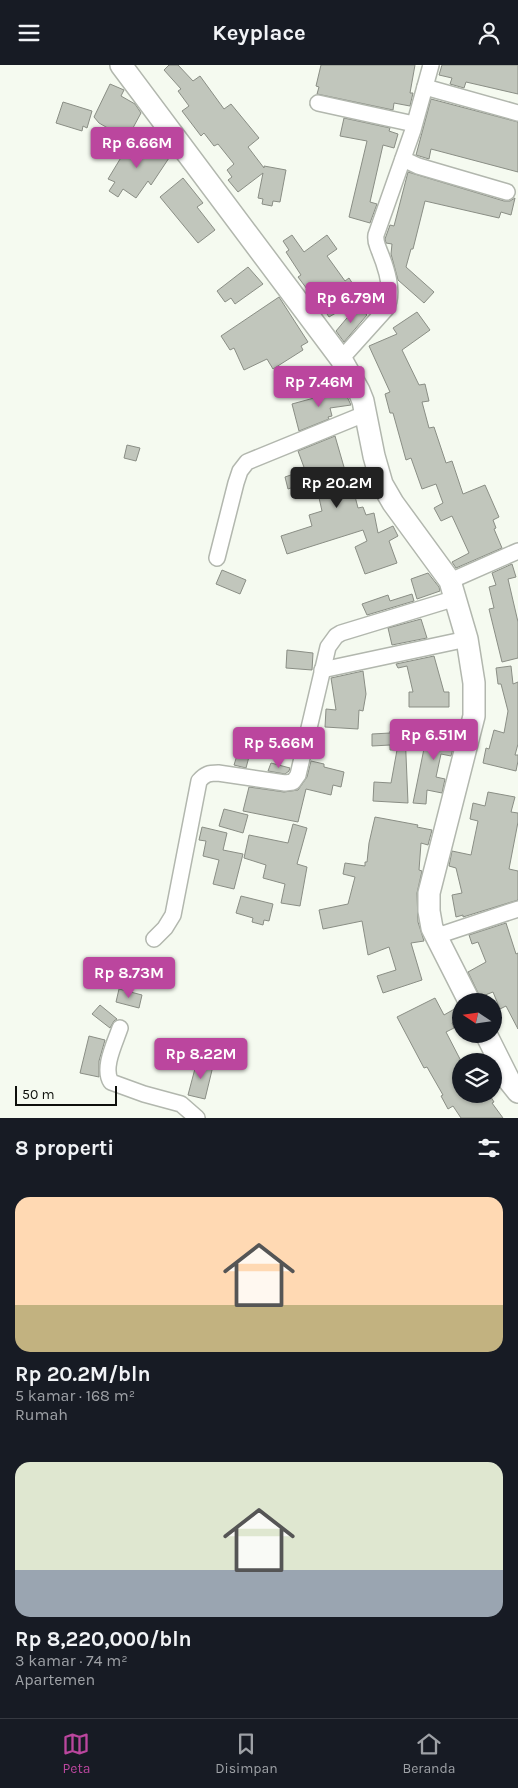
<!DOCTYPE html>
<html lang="id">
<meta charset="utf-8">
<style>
body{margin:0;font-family:Karla,sans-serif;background:#20242c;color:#f1f3f6;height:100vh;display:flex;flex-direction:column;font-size:19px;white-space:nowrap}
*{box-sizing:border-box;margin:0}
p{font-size:16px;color:#9ea1a6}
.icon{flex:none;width:28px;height:28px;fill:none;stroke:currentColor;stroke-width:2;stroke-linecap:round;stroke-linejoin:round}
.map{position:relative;height:1053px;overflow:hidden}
.sheet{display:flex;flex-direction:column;background:#171b24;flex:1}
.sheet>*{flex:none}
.needle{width:32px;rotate:283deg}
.buttons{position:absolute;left:452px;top:928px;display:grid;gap:10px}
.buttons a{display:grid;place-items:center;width:50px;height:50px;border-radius:50%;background:#171b24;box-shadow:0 1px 4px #0004;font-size:25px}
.scale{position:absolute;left:15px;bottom:12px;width:102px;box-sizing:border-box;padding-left:5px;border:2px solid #0e100c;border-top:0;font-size:14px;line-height:18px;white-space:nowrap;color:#0e100c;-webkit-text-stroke:4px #f5faf0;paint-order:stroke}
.price{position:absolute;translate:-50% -42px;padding:0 11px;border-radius:5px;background:#bb469e;color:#fff;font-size:16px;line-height:32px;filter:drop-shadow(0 1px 2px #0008)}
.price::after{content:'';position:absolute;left:50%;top:30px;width:15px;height:11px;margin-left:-8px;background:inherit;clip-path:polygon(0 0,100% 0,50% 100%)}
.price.current{background:#222;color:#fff}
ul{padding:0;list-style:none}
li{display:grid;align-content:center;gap:10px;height:265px;padding:0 15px}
li span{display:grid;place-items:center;height:155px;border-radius:15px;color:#555}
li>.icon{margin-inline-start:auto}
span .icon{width:90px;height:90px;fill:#fffc;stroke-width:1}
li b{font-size:21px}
h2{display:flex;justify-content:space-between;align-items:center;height:60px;padding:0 15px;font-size:21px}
header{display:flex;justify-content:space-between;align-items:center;height:65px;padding:0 15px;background:#171b24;font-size:22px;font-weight:700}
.dock{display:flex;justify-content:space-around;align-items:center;height:70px;border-top:1px solid #363941;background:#171b24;font-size:14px;color:#9ea1a6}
.dock a{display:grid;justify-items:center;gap:2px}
.dock .current{color:#bb469e}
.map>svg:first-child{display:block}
.building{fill:#c1c6bc;stroke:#8a8e85}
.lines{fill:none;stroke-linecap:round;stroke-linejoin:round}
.street-casing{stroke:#b2b7ae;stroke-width:18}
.secondary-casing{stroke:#b2b7ae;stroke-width:24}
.street{stroke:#fff;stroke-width:15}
.secondary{stroke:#fff;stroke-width:21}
</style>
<header><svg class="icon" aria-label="menu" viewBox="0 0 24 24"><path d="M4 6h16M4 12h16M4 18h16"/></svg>Keyplace<svg class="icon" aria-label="person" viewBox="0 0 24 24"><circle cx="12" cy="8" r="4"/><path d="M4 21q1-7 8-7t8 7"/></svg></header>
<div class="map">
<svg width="518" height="1053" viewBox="0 0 518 1053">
<rect width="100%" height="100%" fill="#f5faf0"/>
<g class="building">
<path d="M169,0H178L193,16L200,11L224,44L231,39L259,73L248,82L264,103V101L286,105L280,137L273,136L272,141L262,139L263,134L258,133L263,108L238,127L228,115L232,112L227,105L234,99L218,79L214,81L204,68L201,71L182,46L189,41L178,26L181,24L164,5Z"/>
<path d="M321,0H415L410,28H413L410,41L394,38L393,45L317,29L319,22L316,21Z"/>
<path d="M442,0H518V29L466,17L464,23L450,19L452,13L439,10Z"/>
<path d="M110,19L124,25L121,31L135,39L141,48L127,74L99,58L94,52Z"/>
<path d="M431,34L518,57V107L431,84L429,94L416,90Z"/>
<path d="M63,37L92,46L87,63L83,61L82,66L56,58Z"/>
<path d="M344,53L390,63L389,66L398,69L394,83L383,80L370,137L377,139L370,158L349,152L367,76L340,71Z"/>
<path d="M131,76L151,87L156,79L171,90L151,120L148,116L136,133L123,124L118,132L109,126L115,117L108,114Z"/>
<path d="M408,107L504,136H510L515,133L511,150L501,147L499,153L425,136L413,184H411L406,202L434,227L424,238L398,215L391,189L392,179L386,178L385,174L390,160L394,161Z"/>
<path d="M183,113L203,138L197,142L215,165L198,178L160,132Z"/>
<path d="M292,170L304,187L327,170L337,184L327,191L345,216L349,213L358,227L348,234L353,238L329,252L309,222L307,224L298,212L301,210L286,187L289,185L283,176Z"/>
<path d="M248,202L263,219L235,239L231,233L225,237L217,226Z"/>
<path d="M279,232L308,277L301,281L303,285L273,304L267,294L244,305L234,283L230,285L221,271Z"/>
<path d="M357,241L367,250L344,277L336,266Z"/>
<path d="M417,247L430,265L402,285L419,320L425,319L429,336L422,337L429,363L434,362L446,398L452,396L463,429L485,420L499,452L493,455L496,463L494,464L502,483L456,503L452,497L469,488L452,451L441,456L434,443L443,438L436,419L422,424L411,393L406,395L393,348H390L385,329L390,327L369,281L397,269L393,263Z"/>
<path d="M340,317L351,340L330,343L332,351L328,352L329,354L299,366L292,339L336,327L335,318Z"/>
<path d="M335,371L346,409L349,408L358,443L363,442L366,450L374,448L378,468L393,461L398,471L389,476L397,498L365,509L355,482L367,476L363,465L287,489L281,471L312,461L309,450L322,446L315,415L288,424L285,412L305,405L298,386Z"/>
<path d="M127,380L140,383L136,396L124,393Z"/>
<path d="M512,499L516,512L508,514L518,557V593L502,597L489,544L494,543L489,522L496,520L492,508Z"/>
<path d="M222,505L246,515L240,529L216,519Z"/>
<path d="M428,508L439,522L440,526L417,534L411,514Z"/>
<path d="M412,529L414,536L367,550L362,539L388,530L390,536Z"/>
<path d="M421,554L427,573L392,580L388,563Z"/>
<path d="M287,585L313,588L312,605L286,603Z"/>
<path d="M434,591L444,627H449V642H409V627H413L407,601L398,603L396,599Z"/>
<path d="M511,601L513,619L518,617V679L515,690H518V696L516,706L483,698L486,683L489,684L494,665L504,668L508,646L501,619H498L496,603Z"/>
<path d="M363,606L366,629L363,646L359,645L358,664L325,662L326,644L336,645L331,613Z"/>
<path d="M429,659L458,664L451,691L441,689L436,712L445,714L442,728L427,725L426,739L413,738Z"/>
<path d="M390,666H405L408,738L373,736L374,717L391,718L397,685H390V680L372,681V669L390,668Z"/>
<path d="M239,684L250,688L246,703L234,700Z"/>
<path d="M311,696L324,699V702L344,707L341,722L333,720L331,730L306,724L298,757L243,746L249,722L284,727L298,725L307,712Z"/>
<path d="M271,698L290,703L289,706L285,709L268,706Z"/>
<path d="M488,727L515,732L511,747L518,748V757L509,804L518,806V835L463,852V850L456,852L452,830L462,828L456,803L449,801L452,786L471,790L478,756L470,754L473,738L485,741Z"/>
<path d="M224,744L248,750L243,768L219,761Z"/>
<path d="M375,752L418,760L417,762L432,765L428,780L421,778L419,805L422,806L417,828L418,857L424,876L411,878L422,915L383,928L377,911L396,905L389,882L368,890L362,856L323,864L319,845L348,839L355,812L343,809L345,798L365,801V797H367L369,778Z"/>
<path d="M293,759L307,763L297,799L307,802L300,841L281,838L285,819L263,813L266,800L244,793L249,770L288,778Z"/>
<path d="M202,762L227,768L223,785L243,789L234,824L213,819L219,795L203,791L206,776L199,775Z"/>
<path d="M241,831L273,839L269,856L264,855L263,860L252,857L253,853L236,848Z"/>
<path d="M506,858L516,889L518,888V964L506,941L500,944L493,927L480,932L468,907L486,897L478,877L472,879L469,870Z"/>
<path d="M119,924L142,930L139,943L116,937Z"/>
<path d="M435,933L444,950L458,942L461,946V953L452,958L454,963L446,967L461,996V1029H489L494,1037L492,1038L503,1053H461L453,1041L448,1044L441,1031L443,1030L427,1002L424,1003L397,952Z"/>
<path d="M100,940L117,954L114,956L110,963L92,949Z"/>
<path d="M89,971L105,975L99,996V1012L80,1008Z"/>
<path d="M197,996L213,1001L205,1034L188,1030Z"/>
</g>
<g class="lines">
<defs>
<g id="street">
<path d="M425,22L518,48"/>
<path d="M318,38L414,59"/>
<path d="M403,94L418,101L507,127"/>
<path d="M341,294L386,244C395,227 386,202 379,185C377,179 375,177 376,170L413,65L431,0"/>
<path d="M217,493L236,418L240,406L247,397L367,348"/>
<path d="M450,516L518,486"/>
<path d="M322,605L467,574"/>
<path d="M437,871L518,844"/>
<path d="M154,874L165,863L173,850L199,716C205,709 209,708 218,708L285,718L293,717L298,710L328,582L336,571L341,568L456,533"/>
<path d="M120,963C115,978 102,1003 111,1017L144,1029L181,1039L197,1053"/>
</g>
<g id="secondary">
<path d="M121,0L341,294L359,326L363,336L374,391L382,419L393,438L450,516L467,574L474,618V651L429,828V846L432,863L469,936"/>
<path d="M486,969L510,1017L518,1027"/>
</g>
</defs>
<use href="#street" class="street-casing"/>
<use href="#secondary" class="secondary-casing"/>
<use href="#street" class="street"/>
<use href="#secondary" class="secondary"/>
</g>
</svg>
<div class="buttons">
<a><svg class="needle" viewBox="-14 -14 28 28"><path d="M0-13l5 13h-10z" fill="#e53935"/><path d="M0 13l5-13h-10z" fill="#9ea1a6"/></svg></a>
<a><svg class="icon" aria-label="layers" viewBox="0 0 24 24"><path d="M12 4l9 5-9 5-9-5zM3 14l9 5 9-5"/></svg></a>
</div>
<div class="scale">50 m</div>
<b class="price" style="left:137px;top:104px">Rp 6.66M</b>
<b class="price" style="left:351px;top:259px">Rp 6.79M</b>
<b class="price" style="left:319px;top:343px">Rp 7.46M</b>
<b class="price current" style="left:337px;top:444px">Rp 20.2M</b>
<b class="price" style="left:434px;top:696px">Rp 6.51M</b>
<b class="price" style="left:279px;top:704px">Rp 5.66M</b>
<b class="price" style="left:129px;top:934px">Rp 8.73M</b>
<b class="price" style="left:201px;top:1015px">Rp 8.22M</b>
</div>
<section class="sheet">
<h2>8 properti<svg class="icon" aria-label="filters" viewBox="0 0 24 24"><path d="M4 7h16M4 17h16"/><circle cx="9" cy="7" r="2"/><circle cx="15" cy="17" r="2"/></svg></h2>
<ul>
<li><span style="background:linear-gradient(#ffd9b3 70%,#c2b280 0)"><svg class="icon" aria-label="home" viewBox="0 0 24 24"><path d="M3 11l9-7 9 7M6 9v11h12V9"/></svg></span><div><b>Rp 20.2M/bln</b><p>5 kamar · 168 m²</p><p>Rumah</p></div></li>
<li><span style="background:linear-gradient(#dfe7d0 70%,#9aa5b1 0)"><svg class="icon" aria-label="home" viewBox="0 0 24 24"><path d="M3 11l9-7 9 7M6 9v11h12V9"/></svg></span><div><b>Rp 8,220,000/bln</b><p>3 kamar · 74 m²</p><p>Apartemen</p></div></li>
</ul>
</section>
<nav class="dock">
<a class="current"><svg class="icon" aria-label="map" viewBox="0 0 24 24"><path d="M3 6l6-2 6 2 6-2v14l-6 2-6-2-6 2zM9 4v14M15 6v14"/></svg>Peta</a>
<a><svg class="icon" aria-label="saved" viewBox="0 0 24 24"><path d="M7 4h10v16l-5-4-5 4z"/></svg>Disimpan</a>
<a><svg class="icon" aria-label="home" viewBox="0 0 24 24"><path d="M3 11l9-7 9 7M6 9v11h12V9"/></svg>Beranda</a>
</nav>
